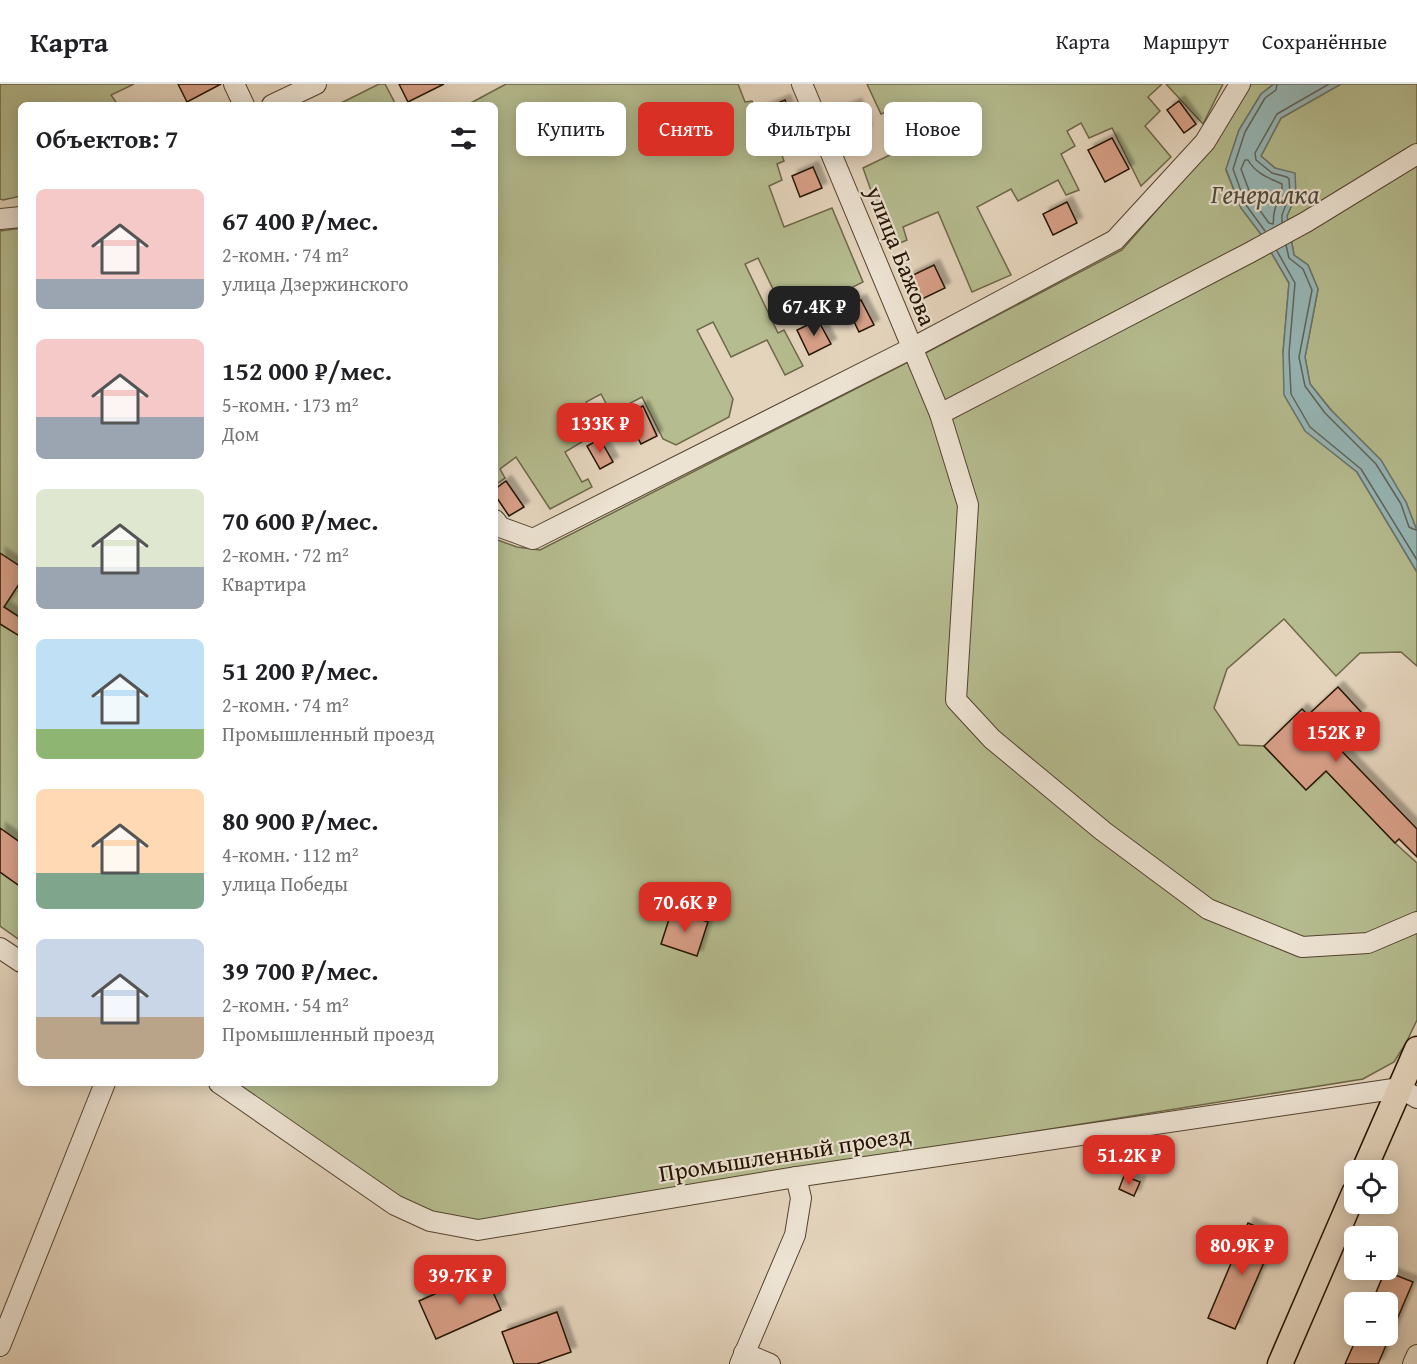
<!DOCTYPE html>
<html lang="ru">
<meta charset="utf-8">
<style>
body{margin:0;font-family:"Gentium Book Plus",serif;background:#f6f6f6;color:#202124;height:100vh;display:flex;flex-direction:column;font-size:22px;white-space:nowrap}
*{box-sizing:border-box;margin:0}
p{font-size:20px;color:#757577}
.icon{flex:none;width:33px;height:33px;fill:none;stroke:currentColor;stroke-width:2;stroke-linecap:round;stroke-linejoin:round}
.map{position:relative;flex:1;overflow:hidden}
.panel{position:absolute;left:18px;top:18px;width:480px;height:984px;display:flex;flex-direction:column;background:#fff;border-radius:9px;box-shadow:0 3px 15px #0003}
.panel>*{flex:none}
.guide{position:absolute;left:516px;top:18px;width:570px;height:54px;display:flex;gap:12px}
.tools{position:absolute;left:1344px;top:1076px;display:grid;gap:12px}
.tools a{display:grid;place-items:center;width:54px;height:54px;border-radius:9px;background:#fff;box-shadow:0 3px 15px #0003;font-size:30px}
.price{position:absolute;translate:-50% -51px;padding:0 14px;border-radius:12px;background:#d93025;color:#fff;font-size:20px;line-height:39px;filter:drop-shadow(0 2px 3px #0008)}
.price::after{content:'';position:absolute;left:50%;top:36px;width:18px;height:14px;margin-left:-9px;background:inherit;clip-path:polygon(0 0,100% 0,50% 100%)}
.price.current{background:#222;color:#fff}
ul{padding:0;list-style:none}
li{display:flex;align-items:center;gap:18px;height:150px;padding:0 18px}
li span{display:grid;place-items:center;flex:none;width:168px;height:120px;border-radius:9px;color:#555}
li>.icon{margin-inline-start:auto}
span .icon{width:72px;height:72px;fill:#fffc;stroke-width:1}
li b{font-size:26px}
h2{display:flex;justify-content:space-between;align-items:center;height:72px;padding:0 18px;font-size:26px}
.tag{padding:0 21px;border-radius:9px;background:#fff;box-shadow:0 3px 15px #0003;font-size:21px;line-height:54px}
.tag.current{background:#d93025;color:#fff}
header{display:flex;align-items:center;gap:36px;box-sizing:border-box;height:84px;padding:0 30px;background:#fff;border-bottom:2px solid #e0e0e0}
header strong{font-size:28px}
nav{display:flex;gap:33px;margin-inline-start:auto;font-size:21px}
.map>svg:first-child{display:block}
.green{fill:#b5bc8f;stroke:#6d6848;stroke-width:1.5}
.water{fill:#97b7b7;stroke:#69756e;stroke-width:1.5}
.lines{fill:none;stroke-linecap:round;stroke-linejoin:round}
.shore{stroke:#5e655c;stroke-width:1.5}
.building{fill:#d79f87;stroke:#251300;stroke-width:1.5;filter:url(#shadow)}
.minor-casing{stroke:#55432f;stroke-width:22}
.major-casing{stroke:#251300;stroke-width:27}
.minor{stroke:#ede3d3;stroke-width:20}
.major{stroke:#e4d4bc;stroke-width:24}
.labels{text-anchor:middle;stroke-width:4.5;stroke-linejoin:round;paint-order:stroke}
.street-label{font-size:24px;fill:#251300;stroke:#ede3d3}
.water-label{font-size:26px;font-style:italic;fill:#4d4c40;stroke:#ede3d3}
</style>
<header>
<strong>Карта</strong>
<nav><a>Карта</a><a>Маршрут</a><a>Сохранённые</a></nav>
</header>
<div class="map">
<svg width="1417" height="1280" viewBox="0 0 1417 1280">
<defs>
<filter id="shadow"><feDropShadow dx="5.5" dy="-5.5" stdDeviation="1.5" flood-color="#0004"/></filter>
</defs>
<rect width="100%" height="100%" fill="#e4d4bc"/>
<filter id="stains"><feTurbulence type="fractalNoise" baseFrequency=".00333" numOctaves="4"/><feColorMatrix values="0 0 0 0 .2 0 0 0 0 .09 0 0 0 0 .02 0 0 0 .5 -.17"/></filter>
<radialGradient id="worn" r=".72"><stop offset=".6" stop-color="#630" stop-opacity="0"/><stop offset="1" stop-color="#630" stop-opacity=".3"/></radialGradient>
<g class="green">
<path d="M0,0H134L111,11L118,21H21V112L3,116L0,115Z"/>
<path d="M379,0H385L396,21H337Z"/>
<path d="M506,0H738L745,18L752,17L768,54L775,52L784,77L777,80L782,96L769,102L784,143L832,124L863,198L788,236L758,174L745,180L778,249L784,246L803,282L785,291L767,256L731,273L713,238L697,246L733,315L729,333L676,361L663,355L642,313L611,329L601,310L586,318L600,347L565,368L582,398L588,395L592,403L550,425L516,373L500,385L505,394L495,401V21H467Z"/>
<path d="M867,0H1162L1148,13L1160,27L1145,42L1171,73L1141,102L1112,44L1089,54L1081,39L1067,47L1075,62L1061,70L1079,106L1066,111L1058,96L1018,117L1011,105L977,123L1011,191L972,208L938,128L903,143L907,156L891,163L863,84L917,58L899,23L881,30Z"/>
<path d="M1166,0H1223L1203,40Z"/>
<path d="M1251,0H1274L1261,10L1239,46L1226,86L1241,124L1260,149L1289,199L1283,269L1305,346L1357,388L1417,488V582L1401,568L1360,569L1336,592L1284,535L1227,585L1214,624L1239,661L1264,662L1306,706L1326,687L1395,759L1417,779V936L1406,959L1394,978L1363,995L475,1137L438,1132L405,1116L232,999H495V455L517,463L540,466L916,274L1122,166L1212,63Z"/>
<path d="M1341,0H1417V447L1406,418L1310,300L1305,273L1318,205L1308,181L1294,171L1287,132L1296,111L1275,84L1261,72L1281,34Z"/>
<path d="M21,144V857L0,842V147Z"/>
</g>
<path class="water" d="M1274,0H1341L1281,34L1261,72L1275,84L1295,89L1296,111L1287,132L1294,171L1308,181L1318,205L1305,273L1310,300L1330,325L1381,376L1406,418L1417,447V488L1357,388L1305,347L1284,311L1283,269L1289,199L1260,149L1241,124L1226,85L1239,46L1261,10Z"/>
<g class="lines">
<g class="shore">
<path d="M1245,76H1248C1256,90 1269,94 1282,100C1283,112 1275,119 1274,130C1273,134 1274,137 1273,140L1269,139L1253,117L1241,85Z"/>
<path d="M1282,138V131L1290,110L1289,95L1287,93L1272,89L1256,76L1255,69L1277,30L1329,0"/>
<path d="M1265,147L1246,121L1233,85L1245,48L1265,14L1276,6L1277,0"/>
<path d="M1286,161L1289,174L1303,185L1312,206L1299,273L1305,302L1325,329L1376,380L1401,420L1409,443L1413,445L1417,446"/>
<path d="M1277,167L1295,199L1289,269L1291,310L1310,343L1361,385L1417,476"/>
</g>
</g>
<g class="building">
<path d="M178,0H221L187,18Z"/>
<path d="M399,0H444L408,18Z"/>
<path d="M785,16L794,38L771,48L761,26Z"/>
<path d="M1179,17L1196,40L1184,49L1167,26Z"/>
<path d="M856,20L866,46L849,53L838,28Z"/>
<path d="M1112,54L1129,85L1105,98L1088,66Z"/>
<path d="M813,83L822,104L800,113L792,92Z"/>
<path d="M1067,118L1077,139L1053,151L1043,130Z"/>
<path d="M934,181L945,204L920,216L909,193Z"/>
<path d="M861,216L874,241L859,248L847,223Z"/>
<path d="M818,236L831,260L809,271L797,246Z"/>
<path d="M643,322L657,352L641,360L626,331Z"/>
<path d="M600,355L613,378L600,385L587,362Z"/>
<path d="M506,397L524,423L509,432L495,411V405Z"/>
<path d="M0,469L21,483V497L4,523L21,534V553L0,540Z"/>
<path d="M1338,603L1361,628L1331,656L1417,745V773L1399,755L1395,759L1326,687L1306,706L1264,662L1302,625L1308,631Z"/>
<path d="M0,744L21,759V803L0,788Z"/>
<path d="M672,826L708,838L697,872L661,860Z"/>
<path d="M1124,1092L1140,1098L1134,1112L1119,1105Z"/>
<path d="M1248,1139L1276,1151L1235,1245L1208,1234Z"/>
<path d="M1385,1187L1413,1198L1378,1280H1345L1358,1251H1388V1218H1372Z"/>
<path d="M484,1188L501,1226L436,1255L419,1217Z"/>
<path d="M557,1228L571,1268L537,1280H514L502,1248Z"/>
</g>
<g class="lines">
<defs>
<g id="minor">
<path d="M234,0L244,21"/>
<path d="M802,0L940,330L968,421L956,616L992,655L1103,747L1208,825L1302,863L1368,859L1417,838"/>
<path d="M272,21L316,0"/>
<path d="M0,135L21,133"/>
<path d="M940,330L1249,169L1306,138L1417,70"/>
<path d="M495,436L500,443L533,455L912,264L1115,156L1205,58L1240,0"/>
<path d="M0,864L21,878"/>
<path d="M219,999L395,1121L430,1137L478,1146L796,1093L1400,1004L1417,1014"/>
<path d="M0,1262L105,999"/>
<path d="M744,1269L770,1280"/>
<path d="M740,1280L795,1151L801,1114L796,1093"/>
<path d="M1413,1280L1417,1271"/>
</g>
<g id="major">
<path d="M1364,1086L1417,965"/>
<path d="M1280,1280L1354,1109"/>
</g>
</defs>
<use href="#minor" class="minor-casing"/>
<use href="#major" class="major-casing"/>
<use href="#minor" class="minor"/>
<use href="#major" class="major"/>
</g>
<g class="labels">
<g class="street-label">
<text transform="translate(901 172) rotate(68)" y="8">улица Бажова</text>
<text transform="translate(785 1070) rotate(-9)" y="8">Промышленный проезд</text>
</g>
<g class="water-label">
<text x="1265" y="119">Генералка</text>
</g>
</g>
<rect width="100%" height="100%" filter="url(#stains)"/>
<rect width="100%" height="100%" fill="url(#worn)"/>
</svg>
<div class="tools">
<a><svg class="icon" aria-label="locate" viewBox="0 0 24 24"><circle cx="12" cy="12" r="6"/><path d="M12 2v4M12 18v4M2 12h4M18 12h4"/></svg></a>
<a>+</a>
<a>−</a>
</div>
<b class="price current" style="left:814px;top:253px">67.4K ₽</b>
<b class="price" style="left:600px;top:370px">133K ₽</b>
<b class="price" style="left:1336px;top:679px">152K ₽</b>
<b class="price" style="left:685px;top:849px">70.6K ₽</b>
<b class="price" style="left:1129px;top:1102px">51.2K ₽</b>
<b class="price" style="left:1242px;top:1192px">80.9K ₽</b>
<b class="price" style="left:460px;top:1222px">39.7K ₽</b>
<div class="guide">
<a class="tag">Купить</a>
<a class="tag current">Снять</a>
<a class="tag">Фильтры</a>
<a class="tag">Новое</a>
</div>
<section class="panel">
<h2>Объектов: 7<svg class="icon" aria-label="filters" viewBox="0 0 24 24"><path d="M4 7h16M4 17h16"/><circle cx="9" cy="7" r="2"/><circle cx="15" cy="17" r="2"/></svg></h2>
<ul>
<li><span style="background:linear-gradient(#f6c9c9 75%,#9aa5b1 0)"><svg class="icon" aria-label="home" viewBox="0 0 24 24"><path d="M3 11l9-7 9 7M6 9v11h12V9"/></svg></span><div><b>67 400 ₽/мес.</b><p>2-комн. · 74 m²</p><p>улица Дзержинского</p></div></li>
<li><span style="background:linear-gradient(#f6c9c9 65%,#9aa5b1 0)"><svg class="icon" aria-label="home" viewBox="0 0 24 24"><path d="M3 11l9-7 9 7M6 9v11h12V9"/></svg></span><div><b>152 000 ₽/мес.</b><p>5-комн. · 173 m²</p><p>Дом</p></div></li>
<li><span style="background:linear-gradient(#dfe7d0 65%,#9aa5b1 0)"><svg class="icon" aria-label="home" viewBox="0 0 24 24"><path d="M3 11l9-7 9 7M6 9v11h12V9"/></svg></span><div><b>70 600 ₽/мес.</b><p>2-комн. · 72 m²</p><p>Квартира</p></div></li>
<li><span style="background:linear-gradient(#bfe0f5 75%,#8fb573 0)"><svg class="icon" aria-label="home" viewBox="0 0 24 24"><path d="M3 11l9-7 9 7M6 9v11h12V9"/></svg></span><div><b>51 200 ₽/мес.</b><p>2-комн. · 74 m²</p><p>Промышленный проезд</p></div></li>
<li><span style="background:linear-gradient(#ffd9b3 70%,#7fa58c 0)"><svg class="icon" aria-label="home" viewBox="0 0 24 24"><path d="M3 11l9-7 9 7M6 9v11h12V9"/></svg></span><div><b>80 900 ₽/мес.</b><p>4-комн. · 112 m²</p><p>улица Победы</p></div></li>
<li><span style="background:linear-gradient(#c9d6e8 65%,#b9a48a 0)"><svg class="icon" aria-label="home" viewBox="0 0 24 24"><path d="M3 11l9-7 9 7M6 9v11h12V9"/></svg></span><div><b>39 700 ₽/мес.</b><p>2-комн. · 54 m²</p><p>Промышленный проезд</p></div></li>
</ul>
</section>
</div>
